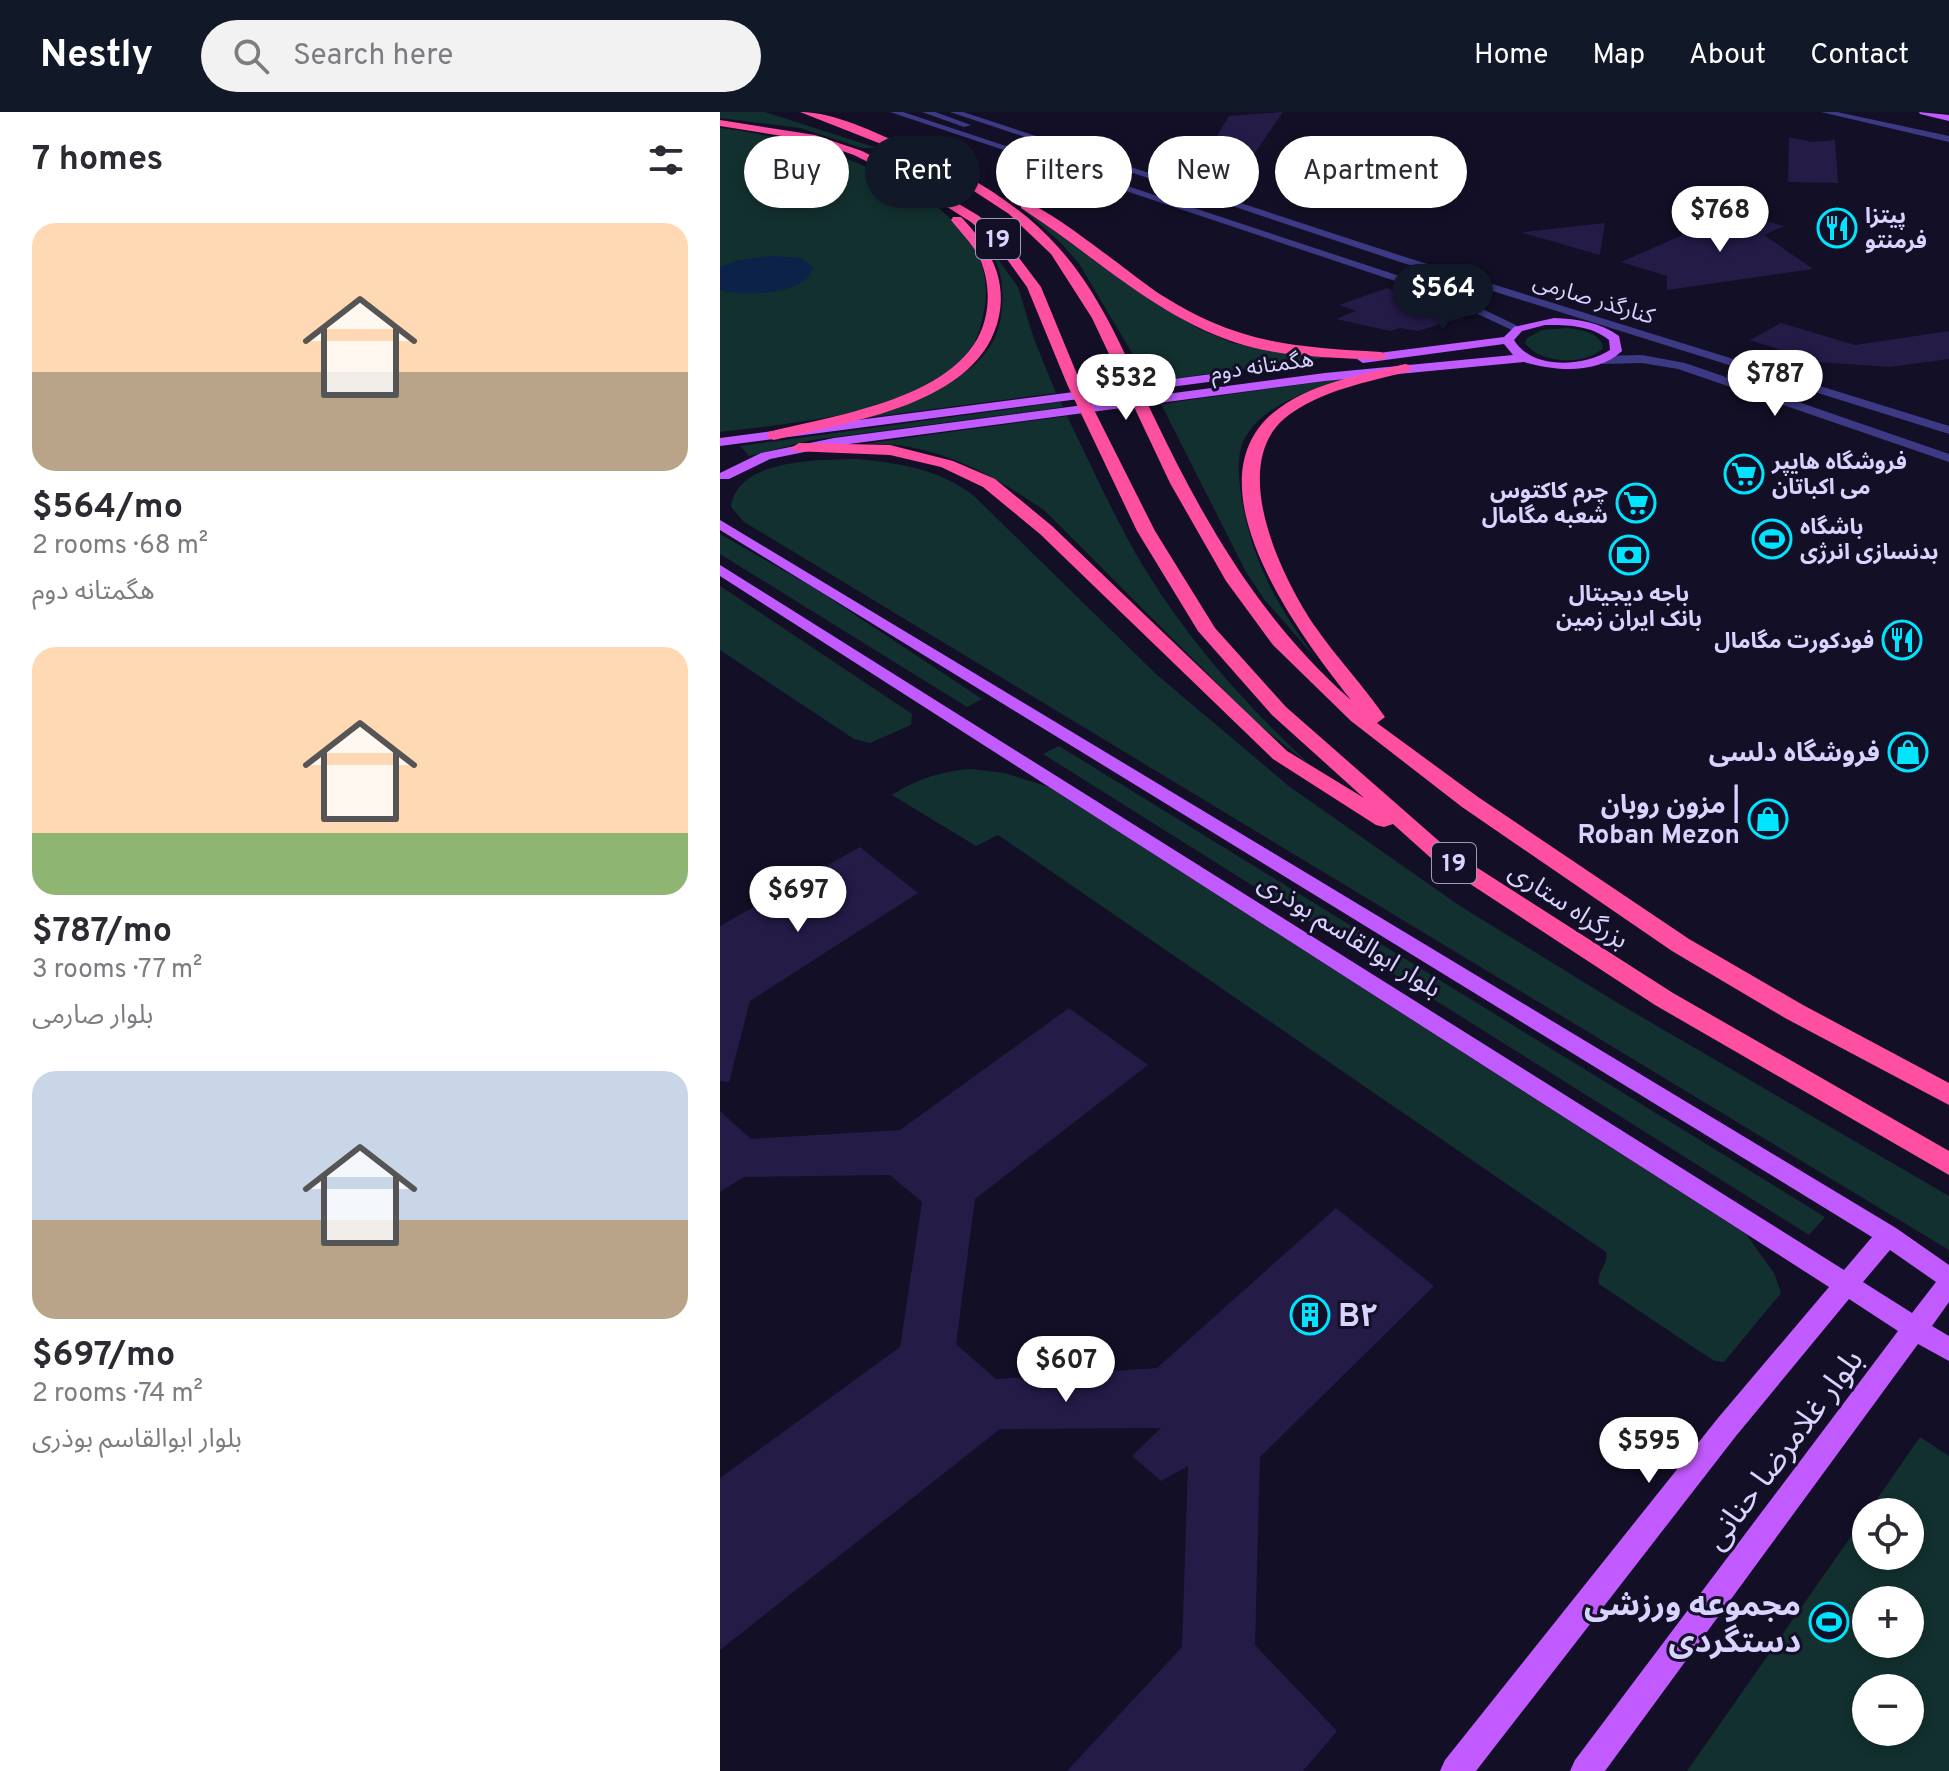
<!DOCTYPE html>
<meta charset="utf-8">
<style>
body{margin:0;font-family:Overpass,"Noto Sans Arabic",sans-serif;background:#f2f2f3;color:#2b2b33;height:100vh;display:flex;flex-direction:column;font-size:30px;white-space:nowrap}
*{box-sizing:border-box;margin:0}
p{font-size:26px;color:#7c7c81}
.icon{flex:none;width:44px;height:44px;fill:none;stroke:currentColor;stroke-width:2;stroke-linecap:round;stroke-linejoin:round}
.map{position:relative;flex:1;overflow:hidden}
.sheet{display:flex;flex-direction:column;background:#fff;width:720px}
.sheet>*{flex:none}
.guide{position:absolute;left:24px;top:24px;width:760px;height:72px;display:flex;gap:16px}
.tools{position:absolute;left:1132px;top:1386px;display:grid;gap:16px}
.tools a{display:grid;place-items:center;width:72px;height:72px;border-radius:50%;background:#fff;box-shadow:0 4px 12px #0003;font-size:40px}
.price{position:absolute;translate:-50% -68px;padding:0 18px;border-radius:28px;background:#fff;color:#222;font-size:26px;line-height:52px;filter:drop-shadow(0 2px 4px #0008)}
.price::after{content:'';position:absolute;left:50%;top:48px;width:24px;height:18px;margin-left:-12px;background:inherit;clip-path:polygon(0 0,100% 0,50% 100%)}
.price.active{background:#111827;color:#fff}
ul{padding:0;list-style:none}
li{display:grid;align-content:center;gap:16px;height:424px;padding:0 32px}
li span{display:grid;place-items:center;height:248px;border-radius:24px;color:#555}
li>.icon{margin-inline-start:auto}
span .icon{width:144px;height:144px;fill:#fffc;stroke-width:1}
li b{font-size:34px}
h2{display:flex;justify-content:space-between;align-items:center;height:96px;padding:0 32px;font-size:34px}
.pill{padding:0 28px;border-radius:36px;background:#fff;box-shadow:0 4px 12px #0003;font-size:28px;line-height:72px}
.pill.active{background:#111827;color:#fff}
header{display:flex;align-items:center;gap:48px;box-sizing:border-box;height:112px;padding:0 40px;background:#111827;color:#fff}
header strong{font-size:38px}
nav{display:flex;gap:44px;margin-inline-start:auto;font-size:28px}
.search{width:560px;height:72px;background:#f2f2f3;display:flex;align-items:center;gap:20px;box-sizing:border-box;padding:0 28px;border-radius:44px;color:#7c7c81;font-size:30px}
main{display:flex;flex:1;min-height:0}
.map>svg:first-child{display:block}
.green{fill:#12302f;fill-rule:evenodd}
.water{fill:#0c2248}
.building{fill:#241b47}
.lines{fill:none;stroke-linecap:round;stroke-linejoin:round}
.minor{fill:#3d3a85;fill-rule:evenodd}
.major{fill:#c25bff;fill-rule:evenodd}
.highway{fill:#ff4fa3;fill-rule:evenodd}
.labels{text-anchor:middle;stroke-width:6;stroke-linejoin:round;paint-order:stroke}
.far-poi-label{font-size:22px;font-weight:bold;fill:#d9d4ff;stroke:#130f26;text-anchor:start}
.far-street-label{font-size:22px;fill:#d9d4ff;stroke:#130f26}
.shield{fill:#130f26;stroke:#9e99be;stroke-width:2}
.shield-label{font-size:24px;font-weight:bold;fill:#d9d4ff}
.poi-label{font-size:26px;font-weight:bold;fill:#d9d4ff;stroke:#130f26;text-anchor:end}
.street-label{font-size:26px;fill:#d9d4ff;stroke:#130f26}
.near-poi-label{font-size:32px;font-weight:bold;fill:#d9d4ff;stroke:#130f26;text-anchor:start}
.near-street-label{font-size:32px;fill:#d9d4ff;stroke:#130f26}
</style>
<header>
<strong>Nestly</strong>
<div class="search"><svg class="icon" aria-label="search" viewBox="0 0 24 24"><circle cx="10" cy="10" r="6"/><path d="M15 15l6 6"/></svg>Search here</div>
<nav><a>Home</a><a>Map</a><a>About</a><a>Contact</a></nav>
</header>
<main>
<section class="sheet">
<h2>7 homes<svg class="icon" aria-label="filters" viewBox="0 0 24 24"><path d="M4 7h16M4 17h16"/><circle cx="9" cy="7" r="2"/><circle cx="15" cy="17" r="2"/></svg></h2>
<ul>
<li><span style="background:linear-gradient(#ffd9b3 60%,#b9a48a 0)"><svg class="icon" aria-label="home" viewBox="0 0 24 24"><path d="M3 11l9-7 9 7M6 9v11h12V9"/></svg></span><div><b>$564/mo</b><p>2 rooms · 68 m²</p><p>هگمتانه دوم</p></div></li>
<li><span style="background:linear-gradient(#ffd9b3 75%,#8fb573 0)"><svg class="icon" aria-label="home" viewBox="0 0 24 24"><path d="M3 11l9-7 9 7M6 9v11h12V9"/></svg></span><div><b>$787/mo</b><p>3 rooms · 77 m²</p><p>بلوار صارمی</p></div></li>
<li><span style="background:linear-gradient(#c9d6e8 60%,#b9a48a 0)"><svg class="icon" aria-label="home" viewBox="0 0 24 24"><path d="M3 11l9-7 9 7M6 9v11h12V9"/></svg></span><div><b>$697/mo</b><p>2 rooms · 74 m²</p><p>بلوار ابوالقاسم بوذری</p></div></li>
</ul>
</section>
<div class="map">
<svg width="1229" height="1659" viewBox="0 0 1229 1659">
<rect width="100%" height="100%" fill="#130f26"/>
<g class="green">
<path d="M0,0H45L157,36H142L80,16L0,6Z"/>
<path d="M0,16C83,25 281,80 265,193C262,213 257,233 242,248C190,303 71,311 0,320Z"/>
<path d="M295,90L393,162L479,217L513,231L549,239L617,244L429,270L360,153L341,131Z"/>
<path d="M263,126L298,175L314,227L336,281L106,311C168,293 278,278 282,195C284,167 279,150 263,126Z"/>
<path d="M847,216C861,218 881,220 883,236C866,254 819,252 805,231L807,226L822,218Z"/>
<path d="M628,266C594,277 549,290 528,321C517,336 518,357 520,374C528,442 557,496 599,550L544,487L526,460L441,292Z"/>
<path d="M341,290L343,295L92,328L29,344L20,334Z"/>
<path d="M347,304C373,357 397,412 428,462C472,533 529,596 590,653L540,614L324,398C268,360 213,329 143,332Z"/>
<path d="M137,347C180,351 218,357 253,383L436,562L570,675L740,794L901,893L1229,1084V1138L24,410L11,395C17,346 100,348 137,347Z"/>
<path d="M0,422L96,477L262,587L247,595L0,442Z"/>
<path d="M0,474L192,602L191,613L150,631L134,627L0,538Z"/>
<path d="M339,634L1105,1105L1089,1123L323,642Z"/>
<path d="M251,657L284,661L329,675L1026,1122L1054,1161L1061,1181L1004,1250L995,1249L979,1239L879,1172C876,1160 889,1152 886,1140L278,723L256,734L172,683C197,667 221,659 251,657Z"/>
<path d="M1200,1325L1229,1344V1659H967L1146,1403V1444H1190V1400H1148ZM1146,1488H1190V1532H1146ZM1146,1576H1190V1620H1146Z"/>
</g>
<path class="water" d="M51,144L80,146L93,155C89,183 21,185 0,178V155L19,148Z"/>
<g class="building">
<path d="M563,0L517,67L482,48L509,4Z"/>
<path d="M1069,25L1092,30L1115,28L1118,71L1068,70Z"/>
<path d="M1013,101L1064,114L1044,123L1093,157L947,178V164L901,150Z"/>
<path d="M885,111L880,143L803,121V120Z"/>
<path d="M667,176L676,179L750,203L698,219L680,216L670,219L616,207L636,199L619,193Z"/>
<path d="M1061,211L1135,233L1229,219V247L1170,255L1097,250L1030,228Z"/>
<path d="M140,735L198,781L30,889L9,970L0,969V814Z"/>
<path d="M349,896L428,953L255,1087L236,1232L276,1267L437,1256L616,1096L714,1174L540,1345L535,1533L617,1619L583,1659H347L462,1535L468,1354L441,1369L412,1344L441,1316L280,1317L0,1538V1366L180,1235L202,1090L170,1063L24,1065L0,1080V999L31,1027L180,1018Z"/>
</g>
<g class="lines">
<g class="minor">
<path d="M170,0H183L725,179L804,217L794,219L717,183Z"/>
<path d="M202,0H215L251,13L244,15Z"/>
<path d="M230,0H243L685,145L1229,314V322L677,149Z"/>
<path d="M1101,0H1117L1229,24V30Z"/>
<path d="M922,243L965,251L1229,342V350L958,257L922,251L883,252L877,248L883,244Z"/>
</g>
<g class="major">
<path d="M1199,0L1229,3V9L1200,2Z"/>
<path d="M834,206C858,207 880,210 899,224L902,239C877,263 834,259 804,250L605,269L114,334L50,347L9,367H0V361L41,341L114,326L605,261L793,243L784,232L643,251L637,247L643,243L784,225L794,215ZM825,213C848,213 870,213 889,228L890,238C864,255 812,258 794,228L802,219Z"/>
<path d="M492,262L498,266L496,269L0,334V326Z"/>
<path d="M0,408L1176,1116L1229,1153V1190L1212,1214L1229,1224V1249L1198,1232L885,1659H850L855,1648L1178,1219L1129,1187L1016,1324L756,1659H720L725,1648L998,1306L1109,1175L0,464V453L1124,1158L1152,1125L0,418ZM1170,1138L1216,1170L1192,1201L1143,1170Z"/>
</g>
<g class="highway">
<path d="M80,0C115,0 156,21 188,35C243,60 297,89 338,135C381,182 406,245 433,303C484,410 541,509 631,588C581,525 467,374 553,301C589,271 641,263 685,252L690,253V259C648,270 600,278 565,306C508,354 561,464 594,513C616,545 643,573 665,605L657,611L758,685L969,827L1083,893L1229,971V993L1065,906L952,839L742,695L631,609L553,533L506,469L450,371L372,206L331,142L289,102L234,66L174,37Z"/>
<path d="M0,8L95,23L142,39L194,65L259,104L284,126L321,175L361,272L435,419L495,516L566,595L728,737L953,881L1229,1039V1063L935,893L712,747L673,712L664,715L656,713L553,647L320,422L263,375L221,355L170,343L73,339L71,336L79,331L170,333L233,349L275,367L332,414L567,639L644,686L552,603L478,519L417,419L347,272L307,175L276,132L251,110L186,69L134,43L93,29L0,14Z"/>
<path d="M301,90C322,88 418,169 443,184C519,232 575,235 661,240L668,244L661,248C612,245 561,246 514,230C434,203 371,141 301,96Z"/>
<path d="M233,105H241C268,133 287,165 279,204C261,293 127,310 54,328L48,326V320C115,303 246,286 265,207C270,187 268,166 260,147C253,132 241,121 231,108Z"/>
</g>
</g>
<defs>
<symbol id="restaurant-ring" viewBox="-11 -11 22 22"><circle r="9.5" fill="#130f26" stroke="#00e5ff" stroke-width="1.5"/><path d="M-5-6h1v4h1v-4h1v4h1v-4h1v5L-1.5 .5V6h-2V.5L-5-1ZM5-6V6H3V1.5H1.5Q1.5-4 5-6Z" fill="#00e5ff"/></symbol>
<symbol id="supermarket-ring" viewBox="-11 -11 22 22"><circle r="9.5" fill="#130f26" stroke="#00e5ff" stroke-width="1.5"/><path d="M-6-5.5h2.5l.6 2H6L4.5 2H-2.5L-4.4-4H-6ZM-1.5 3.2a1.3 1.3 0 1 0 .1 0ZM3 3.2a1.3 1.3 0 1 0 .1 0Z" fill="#00e5ff"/></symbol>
<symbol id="stadium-ring" viewBox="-11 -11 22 22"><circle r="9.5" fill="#130f26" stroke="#00e5ff" stroke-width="1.5"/><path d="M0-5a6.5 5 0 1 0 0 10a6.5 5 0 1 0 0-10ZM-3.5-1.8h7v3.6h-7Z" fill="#00e5ff"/></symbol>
<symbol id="bank-ring" viewBox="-11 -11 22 22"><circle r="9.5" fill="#130f26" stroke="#00e5ff" stroke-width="1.5"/><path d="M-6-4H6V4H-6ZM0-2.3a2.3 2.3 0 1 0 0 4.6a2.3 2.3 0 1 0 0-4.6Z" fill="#00e5ff"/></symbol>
<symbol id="shop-ring" viewBox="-11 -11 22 22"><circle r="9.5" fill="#130f26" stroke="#00e5ff" stroke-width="1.5"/><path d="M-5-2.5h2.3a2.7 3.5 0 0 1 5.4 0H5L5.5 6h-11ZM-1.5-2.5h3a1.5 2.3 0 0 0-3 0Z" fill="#00e5ff"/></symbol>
<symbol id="building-ring" viewBox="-11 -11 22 22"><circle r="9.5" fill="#130f26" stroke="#00e5ff" stroke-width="1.5"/><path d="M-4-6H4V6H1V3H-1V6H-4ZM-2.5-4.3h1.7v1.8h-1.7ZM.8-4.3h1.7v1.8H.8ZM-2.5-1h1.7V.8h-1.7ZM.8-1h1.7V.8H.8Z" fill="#00e5ff"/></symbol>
</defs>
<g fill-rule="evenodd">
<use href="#restaurant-ring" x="1095" y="94" width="44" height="44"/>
<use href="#supermarket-ring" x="1002" y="340" width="44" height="44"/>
<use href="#supermarket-ring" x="894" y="369" width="44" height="44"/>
<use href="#stadium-ring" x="1030" y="405" width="44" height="44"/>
<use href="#bank-ring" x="887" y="421" width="44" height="44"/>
<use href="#restaurant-ring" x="1160" y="506" width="44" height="44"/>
<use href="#shop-ring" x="1166" y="618" width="44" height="44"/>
<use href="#shop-ring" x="1026" y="685" width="44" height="44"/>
<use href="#building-ring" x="568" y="1181" width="44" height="44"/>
<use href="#stadium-ring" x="1087" y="1488" width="44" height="44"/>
</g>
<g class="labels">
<g class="far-poi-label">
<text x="1145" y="111">پیتزا<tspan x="1145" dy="25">فرمنتو</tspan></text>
<text x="1052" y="357">فروشگاه هایپر<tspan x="1052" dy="25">می اکباتان</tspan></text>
<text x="888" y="386" text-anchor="end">چرم کاکتوس<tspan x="888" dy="25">شعبه مگامال</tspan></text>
<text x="1080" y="422">باشگاه<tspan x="1080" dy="25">بدنسازی انرژی</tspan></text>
<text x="909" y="489" text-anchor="middle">باجه دیجیتال<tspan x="909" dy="25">بانک ایران زمین</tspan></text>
<text x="1154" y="536" text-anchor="end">فودکورت مگامال</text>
</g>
<g class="far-street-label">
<text transform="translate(874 186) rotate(17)" y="8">کنارگذر صارمی</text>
<text transform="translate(542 253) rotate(-8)" y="8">هگمتانه دوم</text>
</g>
<g class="shield">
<rect x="256" y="107" width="44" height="40" rx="6"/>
<rect x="712" y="731" width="44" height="40" rx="6"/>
</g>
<g class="shield-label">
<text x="278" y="135">19</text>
<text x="734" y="759">19</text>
</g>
<g class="poi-label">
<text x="1160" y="649">فروشگاه دلسی</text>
<text x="1020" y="701">مزون روبان |<tspan x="1020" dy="30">Roban Mezon</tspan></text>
</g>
<g class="street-label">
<text transform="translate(849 793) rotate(33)" y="9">بزرگراه ستاری</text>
<text transform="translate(630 823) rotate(32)" y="9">بلوار ابوالقاسم بوذری</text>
</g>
<g class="near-poi-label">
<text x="618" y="1214">B۲</text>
<text x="1081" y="1503" text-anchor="end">مجموعه ورزشی<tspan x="1081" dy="37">دستگردی</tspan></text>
</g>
<g class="near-street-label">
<text transform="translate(1063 1337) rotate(-53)" y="11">بلوار غلامرضا حنانی</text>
</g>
</g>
</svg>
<div class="tools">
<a><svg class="icon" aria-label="locate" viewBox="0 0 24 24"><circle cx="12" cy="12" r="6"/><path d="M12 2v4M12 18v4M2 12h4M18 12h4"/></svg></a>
<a>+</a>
<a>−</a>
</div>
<b class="price" style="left:1000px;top:142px">$768</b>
<b class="price active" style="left:723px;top:220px">$564</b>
<b class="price" style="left:1055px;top:306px">$787</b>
<b class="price" style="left:406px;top:310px">$532</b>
<b class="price" style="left:78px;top:822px">$697</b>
<b class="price" style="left:346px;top:1292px">$607</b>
<b class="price" style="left:929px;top:1373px">$595</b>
<div class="guide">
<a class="pill">Buy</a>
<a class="pill active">Rent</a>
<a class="pill">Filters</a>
<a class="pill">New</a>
<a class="pill">Apartment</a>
</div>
</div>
</main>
